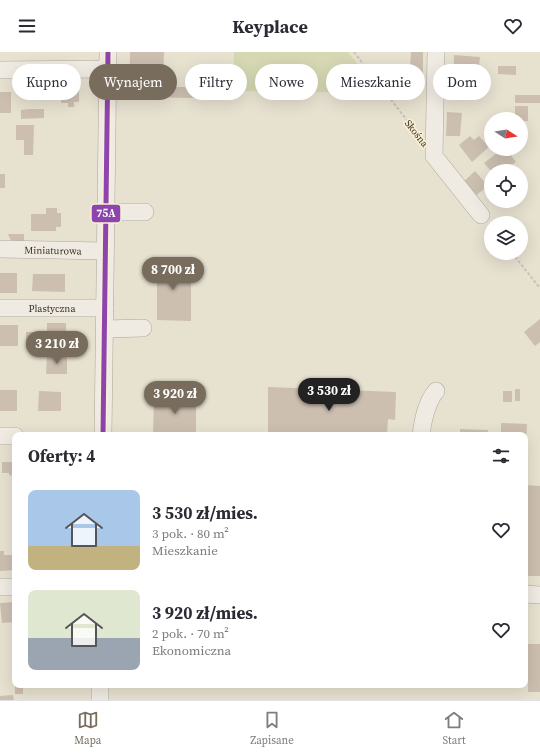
<!DOCTYPE html>
<html lang="pl">
<meta charset="utf-8">
<style>
body{margin:0;font-family:"Source Serif 4",serif;background:#f2f2f3;color:#2b2b33;height:100vh;display:flex;flex-direction:column;font-size:15px;white-space:nowrap}
*{box-sizing:border-box;margin:0}
p{font-size:13px;color:#7c7c81}
.icon{flex:none;width:22px;height:22px;fill:none;stroke:currentColor;stroke-width:2;stroke-linecap:round;stroke-linejoin:round}
.map{position:relative;flex:1;overflow:hidden}
.sheet{position:absolute;left:12px;top:380px;width:516px;height:256px;display:flex;flex-direction:column;background:#fff;border-radius:8px;box-shadow:0 4px 16px #0002}
.sheet>*{flex:none}
.banner{position:absolute;left:12px;top:12px;width:516px;height:36px;display:flex;gap:8px}
.needle{width:26px;rotate:102deg}
.buttons{position:absolute;left:484px;top:60px;display:grid;gap:8px}
.buttons a{display:grid;place-items:center;width:44px;height:44px;border-radius:50%;background:#fff;box-shadow:0 4px 16px #0002;font-size:20px}
.price{position:absolute;translate:-50% -34px;padding:0 9px;border-radius:14px;background:#786d5d;color:#fff;font-size:13px;line-height:26px;filter:drop-shadow(0 1px 2px #0008)}
.price::after{content:'';position:absolute;left:50%;top:24px;width:12px;height:9px;margin-left:-6px;background:inherit;clip-path:polygon(0 0,100% 0,50% 100%)}
.price.on{background:#222;color:#fff}
ul{padding:0;list-style:none}
li{display:flex;align-items:center;gap:12px;height:100px;padding:0 16px}
li span{display:grid;place-items:center;flex:none;width:112px;height:80px;border-radius:8px;color:#555}
li>.icon{margin-inline-start:auto}
span .icon{width:48px;height:48px;fill:#fffc;stroke-width:1}
li b{font-size:17px}
h2{display:flex;justify-content:space-between;align-items:center;height:48px;padding:0 16px;font-size:17px}
.pill{padding:0 14px;border-radius:18px;background:#fff;box-shadow:0 4px 16px #0002;font-size:14px;line-height:36px}
.pill.on{background:#786d5d;color:#fff}
header{display:flex;justify-content:space-between;align-items:center;height:52px;padding:0 16px;background:#fff;font-size:18px;font-weight:700}
.dock{display:flex;justify-content:space-around;align-items:center;height:56px;border-top:1px solid #e1e1e2;background:#fff;font-size:11px;color:#7c7c81}
.dock a{display:grid;justify-items:center;gap:2px}
.dock .on{color:#786d5d}
.map>svg:first-child{display:block}
.green{fill:#d5d8b2}
.building{fill:#ccbfb0}
.lines{fill:none;stroke-linecap:round;stroke-linejoin:round}
.minor-casing{stroke:#ada698;stroke-width:18}
.path{stroke:#c8c2b8;stroke-width:2;stroke-dasharray:3 2;stroke-linecap:butt}
.minor{stroke:#efebe2;stroke-width:17}
.bus-1-casing{stroke:#f8efd6;stroke-width:8}
.bus-1{stroke:#8e44ad;stroke-width:5}
.labels{text-anchor:middle;stroke-width:3.5;stroke-linejoin:round;paint-order:stroke}
.street-label{font-size:10px;fill:#3d2f1f;stroke:#f8efd6}
.line-badge{stroke:#f8efd6;stroke-width:1.5}
.badge-label{font-size:11px;text-anchor:middle;font-weight:bold;fill:#fff}
</style>
<header><svg class="icon" aria-label="menu" viewBox="0 0 24 24"><path d="M4 6h16M4 12h16M4 18h16"/></svg>Keyplace<svg class="icon" aria-label="heart" viewBox="0 0 24 24"><path d="M12 20l-8-8c-3-5 5-10 8-4 3-6 11-1 8 4z"/></svg></header>
<div class="map">
<svg width="540" height="648" viewBox="0 0 540 648">
<rect width="100%" height="100%" fill="#e7e1d0"/>
<path class="green" d="M234,0H348L380,41L233,39Z"/>
<g class="building">
<path d="M130,0H164L163,35H198V46L129,45Z"/>
<path d="M411,0H423V33H409L410,18H418L410,17Z"/>
<path d="M454,3L480,5L477,33H468V36H458L459,32H453Z"/>
<path d="M498,14H516V23L498,22Z"/>
<path d="M61,26H76L79,29V50H74V55H68V51H61Z"/>
<rect x="0" y="40" width="11" height="21"/>
<rect x="515" y="43" width="25" height="8"/>
<path d="M515,54H528V69H521V67H515Z"/>
<path d="M29,57H44V66L21,67V58Z"/>
<path d="M447,60L462,61L460,84H446Z"/>
<path d="M16,73H34L33,103H24V88H16Z"/>
<path d="M470,84L474,88L479,84L489,95L472,110L459,93Z"/>
<path d="M502,97H506L516,110L503,119L500,115L495,119H491L484,111Z"/>
<path d="M475,119L488,134L474,145L462,131Z"/>
<rect x="0" y="122" width="5" height="14"/>
<path d="M46,156H57V161H61V175H56V179H31V162H46Z"/>
<path d="M8,182H24V191H12Z"/>
<path d="M158,211H191V269L157,268V227H151V215H158Z"/>
<rect x="0" y="221" width="17" height="20"/>
<path d="M33,222H65V240L32,239Z"/>
<path d="M540,267V290L535,294L524,280Z"/>
<rect x="47" y="271" width="19" height="16"/>
<rect x="0" y="273" width="18" height="21"/>
<rect x="26" y="280" width="11" height="16"/>
<path d="M47,304L67,305V322H46Z"/>
<path d="M268,335L396,340L395,368L388,367L387,383H268Z"/>
<rect x="515" y="337" width="5" height="12"/>
<rect x="0" y="338" width="17" height="21"/>
<path d="M39,339L61,340V359H38Z"/>
<rect x="503" y="339" width="9" height="11"/>
<path d="M154,342H196V383H153Z"/>
<path d="M501,371L527,372L526,387L525,383H501Z"/>
<path d="M460,377L488,378V383H460Z"/>
<path d="M2,410H15V424L9,423V421H2Z"/>
<path d="M525,433L540,434V524H525Z"/>
<path d="M0,499H4V503H15V518L0,519Z"/>
<path d="M15,550V570L2,571L0,551Z"/>
<rect x="528" y="592" width="12" height="48"/>
<rect x="15" y="633" width="8" height="9"/>
<path d="M13,643L14,648H0V644Z"/>
</g>
<g class="lines">
<defs>
<g id="minor">
<path d="M436,0L434,104L481,163"/>
<path d="M0,18L108,17"/>
<path d="M106,160H145"/>
<path id="s1" d="M0,197L105,199"/>
<path id="s2" d="M0,256H105"/>
<path d="M105,277L143,276"/>
<path d="M103,383L108,0"/>
<path d="M421,383C423,368 426,351 436,339"/>
<path d="M0,384H15"/>
<path d="M0,535H15"/>
<path d="M525,542L540,543"/>
<path d="M100,648V633"/>
</g>
</defs>
<use href="#minor" class="minor-casing"/>
<g class="path">
<path d="M354,0L420,85"/>
<path d="M512,201L540,236"/>
</g>
<use href="#minor" class="minor"/>
<defs>
<path id="bus-1" d="M103,383L108,0"/>
</defs>
<use href="#bus-1" class="bus-1-casing"/>
<use href="#bus-1" class="bus-1"/>
</g>
<g class="labels">
<g class="street-label">
<text transform="translate(417 81) rotate(52)" y="4">Skośna</text>
<text dy="4" stroke="none"><textPath href="#s1" startOffset="53">Miniaturowa</textPath></text>
<text dy="4" stroke="none"><textPath href="#s2" startOffset="52">Plastyczna</textPath></text>
</g>
</g>
<rect class="line-badge" x="91" y="152" width="30" height="19" rx="4" fill="#8e44ad"/>
<g class="badge-label">
<text x="106" y="165">75A</text>
</g>
</svg>
<div class="buttons">
<a><svg class="needle" viewBox="-14 -14 28 28"><path d="M0-13l5 13h-10z" fill="#e53935"/><path d="M0 13l5-13h-10z" fill="#7c7c81"/></svg></a>
<a><svg class="icon" aria-label="locate" viewBox="0 0 24 24"><circle cx="12" cy="12" r="6"/><path d="M12 2v4M12 18v4M2 12h4M18 12h4"/></svg></a>
<a><svg class="icon" aria-label="layers" viewBox="0 0 24 24"><path d="M12 4l9 5-9 5-9-5zM3 14l9 5 9-5"/></svg></a>
</div>
<b class="price" style="left:173px;top:239px">8 700 zł</b>
<b class="price" style="left:57px;top:313px">3 210 zł</b>
<b class="price on" style="left:329px;top:360px">3 530 zł</b>
<b class="price" style="left:175px;top:363px">3 920 zł</b>
<div class="banner">
<a class="pill">Kupno</a>
<a class="pill on">Wynajem</a>
<a class="pill">Filtry</a>
<a class="pill">Nowe</a>
<a class="pill">Mieszkanie</a>
<a class="pill">Dom</a>
</div>
<section class="sheet">
<h2>Oferty: 4<svg class="icon" aria-label="filters" viewBox="0 0 24 24"><path d="M4 7h16M4 17h16"/><circle cx="9" cy="7" r="2"/><circle cx="15" cy="17" r="2"/></svg></h2>
<ul>
<li><span style="background:linear-gradient(#a9c7e8 70%,#c2b280 0)"><svg class="icon" aria-label="home" viewBox="0 0 24 24"><path d="M3 11l9-7 9 7M6 9v11h12V9"/></svg></span><div><b>3 530 zł/mies.</b><p>3 pok. · 80 m²</p><p>Mieszkanie</p></div><svg class="icon" aria-label="heart" viewBox="0 0 24 24"><path d="M12 20l-8-8c-3-5 5-10 8-4 3-6 11-1 8 4z"/></svg></li>
<li><span style="background:linear-gradient(#dfe7d0 60%,#9aa5b1 0)"><svg class="icon" aria-label="home" viewBox="0 0 24 24"><path d="M3 11l9-7 9 7M6 9v11h12V9"/></svg></span><div><b>3 920 zł/mies.</b><p>2 pok. · 70 m²</p><p>Ekonomiczna</p></div><svg class="icon" aria-label="heart" viewBox="0 0 24 24"><path d="M12 20l-8-8c-3-5 5-10 8-4 3-6 11-1 8 4z"/></svg></li>
</ul>
</section>
</div>
<nav class="dock">
<a class="on"><svg class="icon" aria-label="map" viewBox="0 0 24 24"><path d="M3 6l6-2 6 2 6-2v14l-6 2-6-2-6 2zM9 4v14M15 6v14"/></svg>Mapa</a>
<a><svg class="icon" aria-label="saved" viewBox="0 0 24 24"><path d="M7 4h10v16l-5-4-5 4z"/></svg>Zapisane</a>
<a><svg class="icon" aria-label="home" viewBox="0 0 24 24"><path d="M3 11l9-7 9 7M6 9v11h12V9"/></svg>Start</a>
</nav>
